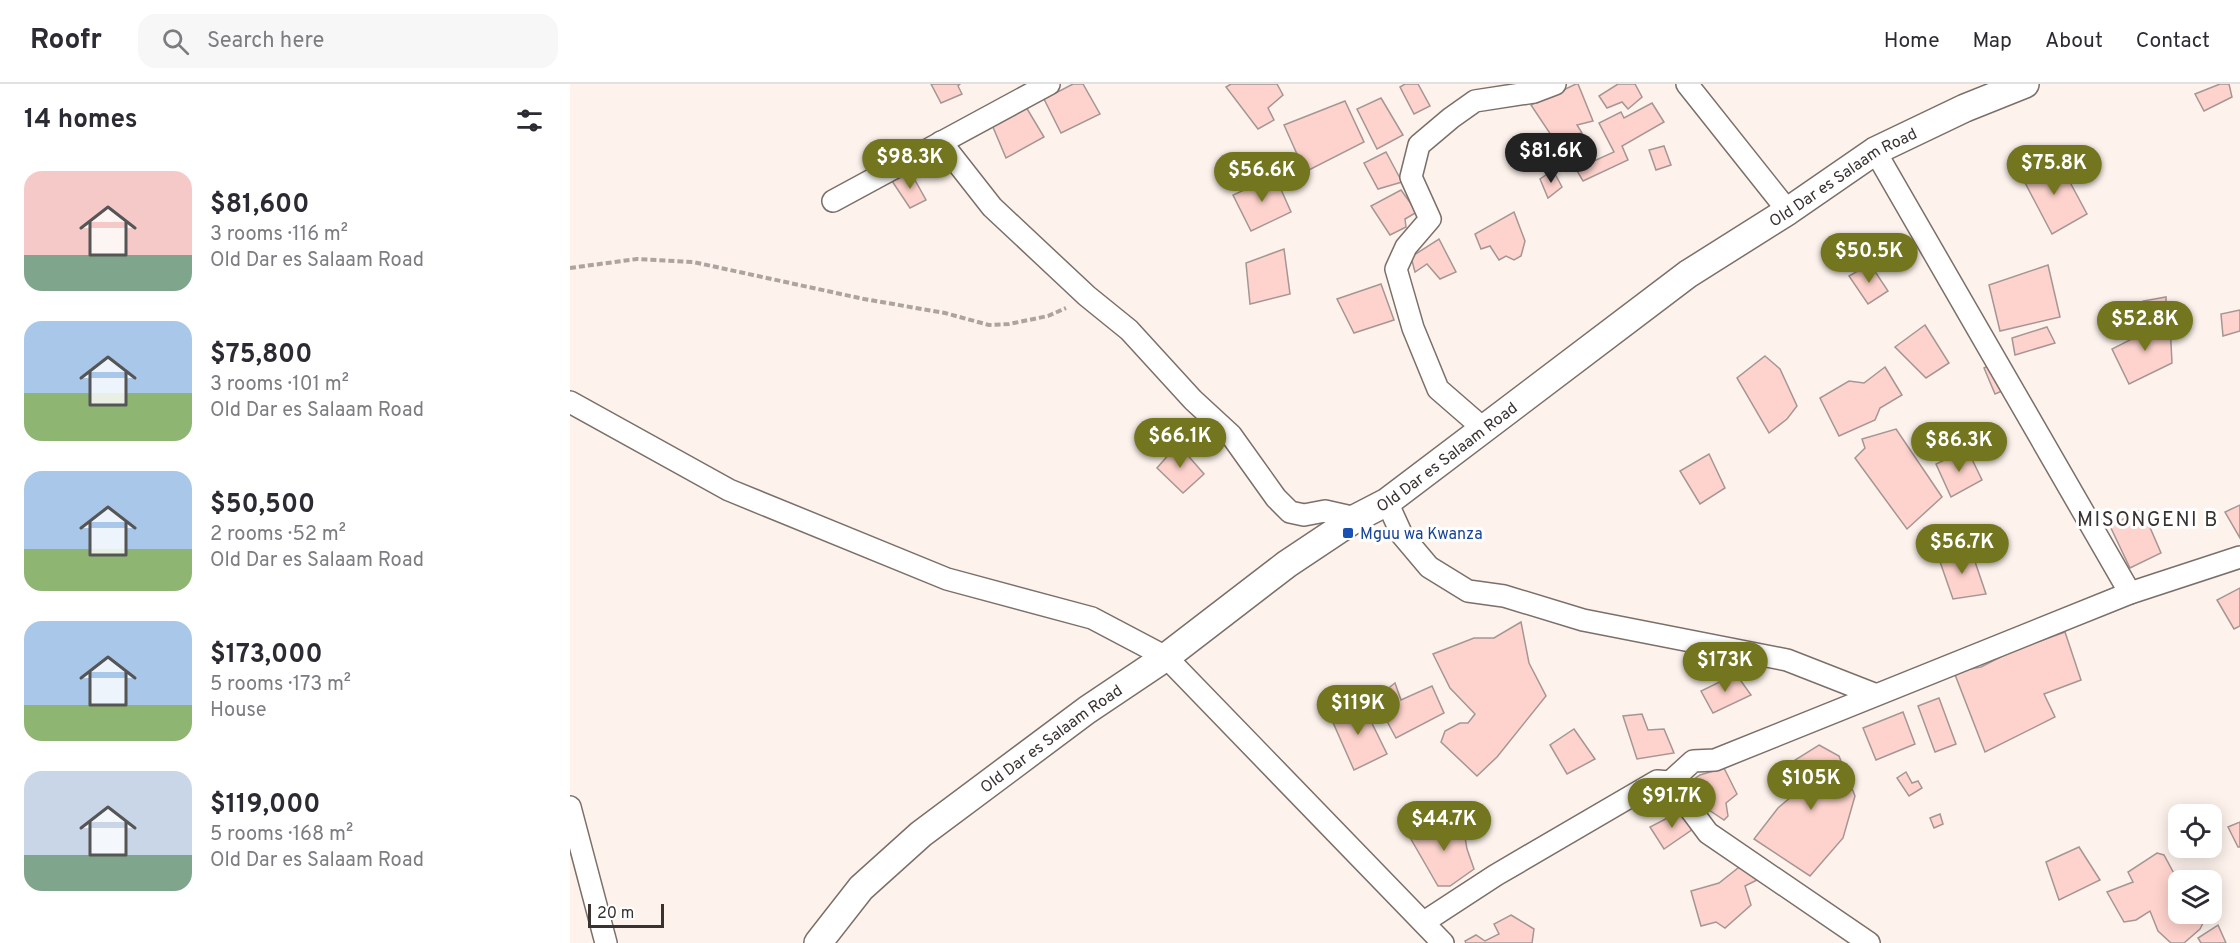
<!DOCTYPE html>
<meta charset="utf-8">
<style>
body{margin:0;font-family:Overpass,sans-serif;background:#f7f7f7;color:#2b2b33;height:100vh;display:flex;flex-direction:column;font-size:22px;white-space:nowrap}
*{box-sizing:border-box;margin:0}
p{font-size:20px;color:#7c7c81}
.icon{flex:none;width:33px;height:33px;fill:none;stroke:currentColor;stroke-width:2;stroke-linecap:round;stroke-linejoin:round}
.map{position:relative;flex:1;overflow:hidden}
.side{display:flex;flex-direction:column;background:#fff;width:570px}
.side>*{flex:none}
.fabs{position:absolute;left:1598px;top:720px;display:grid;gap:12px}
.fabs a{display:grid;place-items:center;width:54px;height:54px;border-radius:12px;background:#fff;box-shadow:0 3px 15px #0003;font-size:30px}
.scale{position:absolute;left:18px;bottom:15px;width:76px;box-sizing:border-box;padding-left:6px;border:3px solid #383330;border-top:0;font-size:16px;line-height:21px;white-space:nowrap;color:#383330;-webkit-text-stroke:4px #fff;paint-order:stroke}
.price{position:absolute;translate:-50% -51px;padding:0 14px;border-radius:21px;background:#73761e;color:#fff;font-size:20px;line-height:39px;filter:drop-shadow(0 2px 3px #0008)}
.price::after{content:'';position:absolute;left:50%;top:36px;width:18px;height:14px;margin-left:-9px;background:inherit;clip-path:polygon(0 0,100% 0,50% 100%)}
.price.current{background:#222;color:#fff}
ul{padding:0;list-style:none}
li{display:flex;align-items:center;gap:18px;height:150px;padding:0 24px}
li span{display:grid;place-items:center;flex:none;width:168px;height:120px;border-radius:18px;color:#555}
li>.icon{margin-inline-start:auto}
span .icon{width:72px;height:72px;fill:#fffc;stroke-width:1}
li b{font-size:26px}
h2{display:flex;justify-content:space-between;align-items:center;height:72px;padding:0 24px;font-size:26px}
header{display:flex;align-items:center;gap:36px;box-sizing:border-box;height:84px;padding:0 30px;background:#fff;border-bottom:2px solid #e1e1e2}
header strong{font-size:28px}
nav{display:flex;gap:33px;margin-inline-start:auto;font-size:21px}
.search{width:420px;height:54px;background:#f7f7f7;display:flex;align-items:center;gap:15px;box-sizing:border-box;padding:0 21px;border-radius:18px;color:#7c7c81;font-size:22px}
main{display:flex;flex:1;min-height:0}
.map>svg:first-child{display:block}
.building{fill:#fed3cd;stroke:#a59694;stroke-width:1.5}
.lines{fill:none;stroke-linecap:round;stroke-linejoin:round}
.minor-casing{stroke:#7b6f69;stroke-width:24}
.tertiary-casing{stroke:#7b6f69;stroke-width:30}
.path{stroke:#ada4a0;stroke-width:4;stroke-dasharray:6 3;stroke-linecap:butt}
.minor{stroke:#fff;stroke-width:21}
.tertiary{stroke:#fff;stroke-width:27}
.transit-dot{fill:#1a4fb4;stroke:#fff;stroke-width:2}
.labels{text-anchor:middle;stroke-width:6;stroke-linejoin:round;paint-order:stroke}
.street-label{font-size:16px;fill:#383330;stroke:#fff}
.transit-label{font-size:16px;fill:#164399;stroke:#fff;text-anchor:start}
.quarter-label{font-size:20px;letter-spacing:1.5px;fill:#383330;stroke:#fff}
</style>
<header>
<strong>Roofr</strong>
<div class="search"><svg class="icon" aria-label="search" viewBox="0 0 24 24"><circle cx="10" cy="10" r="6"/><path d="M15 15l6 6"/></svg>Search here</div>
<nav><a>Home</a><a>Map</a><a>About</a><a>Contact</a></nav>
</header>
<main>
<section class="side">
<h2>14 homes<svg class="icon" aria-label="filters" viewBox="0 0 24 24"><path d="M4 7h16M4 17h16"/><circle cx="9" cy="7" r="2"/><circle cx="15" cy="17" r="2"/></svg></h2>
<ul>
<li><span style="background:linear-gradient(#f6c9c9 70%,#7fa58c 0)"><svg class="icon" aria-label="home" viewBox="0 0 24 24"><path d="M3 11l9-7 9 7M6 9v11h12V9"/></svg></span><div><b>$81,600</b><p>3 rooms · 116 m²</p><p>Old Dar es Salaam Road</p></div></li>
<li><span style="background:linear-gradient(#a9c7e8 60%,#8fb573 0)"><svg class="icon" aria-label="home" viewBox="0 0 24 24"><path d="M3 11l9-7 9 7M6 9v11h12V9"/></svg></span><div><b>$75,800</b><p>3 rooms · 101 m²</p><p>Old Dar es Salaam Road</p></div></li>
<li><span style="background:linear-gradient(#a9c7e8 65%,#8fb573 0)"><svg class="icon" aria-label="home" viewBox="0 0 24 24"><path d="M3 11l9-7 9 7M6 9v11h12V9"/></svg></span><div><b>$50,500</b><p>2 rooms · 52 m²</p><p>Old Dar es Salaam Road</p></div></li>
<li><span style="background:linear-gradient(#a9c7e8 70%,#8fb573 0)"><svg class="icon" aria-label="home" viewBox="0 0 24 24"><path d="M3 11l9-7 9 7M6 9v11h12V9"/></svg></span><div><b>$173,000</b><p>5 rooms · 173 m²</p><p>House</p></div></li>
<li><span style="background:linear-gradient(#c9d6e8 70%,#7fa58c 0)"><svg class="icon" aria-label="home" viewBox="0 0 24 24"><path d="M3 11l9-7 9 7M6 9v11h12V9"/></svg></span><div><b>$119,000</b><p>5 rooms · 168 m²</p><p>Old Dar es Salaam Road</p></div></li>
</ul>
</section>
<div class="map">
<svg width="1670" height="859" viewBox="0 0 1670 859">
<rect width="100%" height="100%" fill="#fdf2ec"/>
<g class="building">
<path d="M361,0H390L388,2L392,10L371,19Z"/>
<path d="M503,0H513L530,30L491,49L474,15Z"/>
<path d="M661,0H707L713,11L698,24L704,36L688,45L656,3Z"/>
<path d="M835,0H848L860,22L844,30L830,3Z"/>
<path d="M1006,0H1008L1023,37L1007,41L1012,49L1001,51L1003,63L991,66L961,21Z"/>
<path d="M1048,0H1065L1072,13L1058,25L1052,18L1037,24L1029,12Z"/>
<path d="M1650,0H1659L1662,13L1634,27L1625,10Z"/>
<path d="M811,14L833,51L807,65L787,25Z"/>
<path d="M775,17L794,58L735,88L714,41Z"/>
<path d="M453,18L474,53L436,74L420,36Z"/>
<path d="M1082,19L1094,38L1052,62L1058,76L1013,97L1006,85L1044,68L1029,39L1051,28L1054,34Z"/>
<path d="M1094,62L1101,81L1086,86L1079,66Z"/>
<path d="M816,68L832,98L808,105L794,79Z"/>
<path d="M1487,74L1517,130L1482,150L1452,93Z"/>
<path d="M983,86L992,103L978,114L970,95Z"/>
<path d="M341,89L356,116L340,124L322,97Z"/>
<path d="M705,92L721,128L681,147L663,111Z"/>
<path d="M831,106L847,128L835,135L836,143L820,151L801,122Z"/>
<path d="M944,128L955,157L951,172L944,176L936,172L929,176L920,162L911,165L905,150Z"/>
<path d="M869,155L886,188L870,195L857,180L845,188L841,173Z"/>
<path d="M714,165L720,210L680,220L676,179Z"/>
<path d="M1300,180L1318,207L1298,220L1279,192Z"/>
<path d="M1478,181L1490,233L1430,247L1419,201Z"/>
<path d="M811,200L824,236L784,249L767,215Z"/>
<path d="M1596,213V229L1575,231L1573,217Z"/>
<path d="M1670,226V247L1653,252L1651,230Z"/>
<path d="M1600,239L1602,279L1559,300L1542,265L1562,255L1558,245Z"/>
<path d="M1355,241L1379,279L1356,294L1325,263Z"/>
<path d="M1477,243L1485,259L1445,271L1442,254Z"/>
<path d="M1195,272L1210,285L1227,322L1217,335L1199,349L1167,294Z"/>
<path d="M1437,274L1451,299L1425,310L1414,284Z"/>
<path d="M1315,283L1332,311L1310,324L1305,336L1269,352L1250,314L1279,297L1294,299Z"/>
<path d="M1326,345L1372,413L1337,445L1285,374L1295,364L1292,355Z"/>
<path d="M608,360L634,390L613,409L587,384Z"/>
<path d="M1397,365L1412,396L1381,413L1366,380Z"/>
<path d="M1139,370L1155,404L1130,420L1110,387Z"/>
<path d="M1670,421V454L1655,428Z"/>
<path d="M1572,425L1591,469L1560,484L1540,442Z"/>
<path d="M1400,463L1416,510L1383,515L1369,475Z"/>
<path d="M1670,504V542L1664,545L1647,516Z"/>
<path d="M951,538L959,579L976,612L927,673L907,692L871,658L875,647L890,639H898L905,630L880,604L863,570L904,554H924Z"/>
<path d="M1495,548L1511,596L1474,610L1485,633L1415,668L1384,588L1411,583L1440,568Z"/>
<path d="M1166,590L1181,611L1143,629L1131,607Z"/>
<path d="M825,599L831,616L862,602L874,629L826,654L805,615Z"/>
<path d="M1369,614L1386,660L1365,668L1348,622Z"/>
<path d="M791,617L817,670L784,686L761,634Z"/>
<path d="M1333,628L1345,660L1306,676L1293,644Z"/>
<path d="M1072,630L1078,646L1094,645L1104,669L1067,675L1053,632Z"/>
<path d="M1004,645L1025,675L997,690L980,661Z"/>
<path d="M1249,661L1269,672L1285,712L1273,754L1240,792L1184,755L1208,724L1228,707L1214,683Z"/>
<path d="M1154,684L1167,710L1156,719L1158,732L1154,736L1139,726L1120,698L1130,691Z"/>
<path d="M1336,688L1342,699L1348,697L1352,704L1339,712L1327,694Z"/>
<path d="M1111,727L1123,745L1094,765L1080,743Z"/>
<path d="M1370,730L1373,740L1364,744L1360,734Z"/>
<path d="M892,735L897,765L904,785L880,802H868L838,750Z"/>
<path d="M1670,738V763H1668L1658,743Z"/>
<path d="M1509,763L1530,796L1489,816L1476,778Z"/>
<path d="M1587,769L1594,771L1608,797V830H1641V819L1648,831L1635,835L1630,845L1614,859H1601L1588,847L1580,827L1566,836L1554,838L1537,808L1563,798L1558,788Z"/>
<path d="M1173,780L1187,796L1175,802L1181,821L1155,844L1146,838L1131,842L1121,807L1149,799Z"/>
<path d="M941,831L964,845L962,859H896L895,857L906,851L915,857L929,850L924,840Z"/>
<path d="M1648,841L1656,859H1631L1628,854Z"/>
</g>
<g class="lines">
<defs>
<g id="minor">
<path d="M1117,0L1218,127"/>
<path d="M371,58L422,123L517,212L559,246L623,316L661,351L706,414L720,428L734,431L755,427L786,434"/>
<path d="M1305,67L1560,509"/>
<path d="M263,117L479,0"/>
<path d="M0,318L159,406L377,495L522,534L596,573L873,859"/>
<path d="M914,345L868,305L843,244L826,185L836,163L860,135L841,93L849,61L881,34L905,17L964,8L985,0"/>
<path d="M817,418L832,451L859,483L898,507L934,512L1013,536L1217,576L1304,610"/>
<path d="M1100,698L1138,749L1299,859"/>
<path d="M0,723L36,859"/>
<path d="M854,838L926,791L1087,697L1100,698L1123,677L1145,676L1560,509L1670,473"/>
</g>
<g id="tertiary">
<path id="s1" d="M248,859L291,804L351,750L517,626L596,573L717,480L786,434L817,418L1118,190L1218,127L1305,67L1395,24L1455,0"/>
</g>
</defs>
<use href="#minor" class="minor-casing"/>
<use href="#tertiary" class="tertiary-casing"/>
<path class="path" d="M0,184L67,175L123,178L294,215L375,229L419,241L439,240L478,232L496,224"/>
<use href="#minor" class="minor"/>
<use href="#tertiary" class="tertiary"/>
</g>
<rect class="transit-dot" x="772" y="443" width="12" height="12" rx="3"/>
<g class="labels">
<g class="street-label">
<text dy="6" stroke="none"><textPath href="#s1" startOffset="1284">Old Dar es Salaam Road</textPath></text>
<text dy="6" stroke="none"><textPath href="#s1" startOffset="798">Old Dar es Salaam Road</textPath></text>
<text dy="6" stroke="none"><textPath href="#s1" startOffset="312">Old Dar es Salaam Road</textPath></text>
</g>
<g class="transit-label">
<text x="790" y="455">Mguu wa Kwanza</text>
</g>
<g class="quarter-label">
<text x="1578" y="442">MISONGENI B</text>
</g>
</g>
</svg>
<div class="fabs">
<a><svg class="icon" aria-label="locate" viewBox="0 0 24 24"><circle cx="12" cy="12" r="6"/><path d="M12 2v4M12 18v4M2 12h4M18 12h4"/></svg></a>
<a><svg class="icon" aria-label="layers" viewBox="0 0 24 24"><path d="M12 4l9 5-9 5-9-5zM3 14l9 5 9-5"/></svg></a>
</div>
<div class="scale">20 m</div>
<b class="price current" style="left:981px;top:100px">$81.6K</b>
<b class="price" style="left:340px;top:106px">$98.3K</b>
<b class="price" style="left:1484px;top:112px">$75.8K</b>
<b class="price" style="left:692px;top:119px">$56.6K</b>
<b class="price" style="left:1299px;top:200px">$50.5K</b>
<b class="price" style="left:1575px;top:268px">$52.8K</b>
<b class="price" style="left:610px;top:385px">$66.1K</b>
<b class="price" style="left:1389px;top:389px">$86.3K</b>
<b class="price" style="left:1392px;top:491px">$56.7K</b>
<b class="price" style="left:1155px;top:609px">$173K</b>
<b class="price" style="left:788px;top:652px">$119K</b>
<b class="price" style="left:1241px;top:727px">$105K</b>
<b class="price" style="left:1102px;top:745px">$91.7K</b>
<b class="price" style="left:874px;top:768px">$44.7K</b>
</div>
</main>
